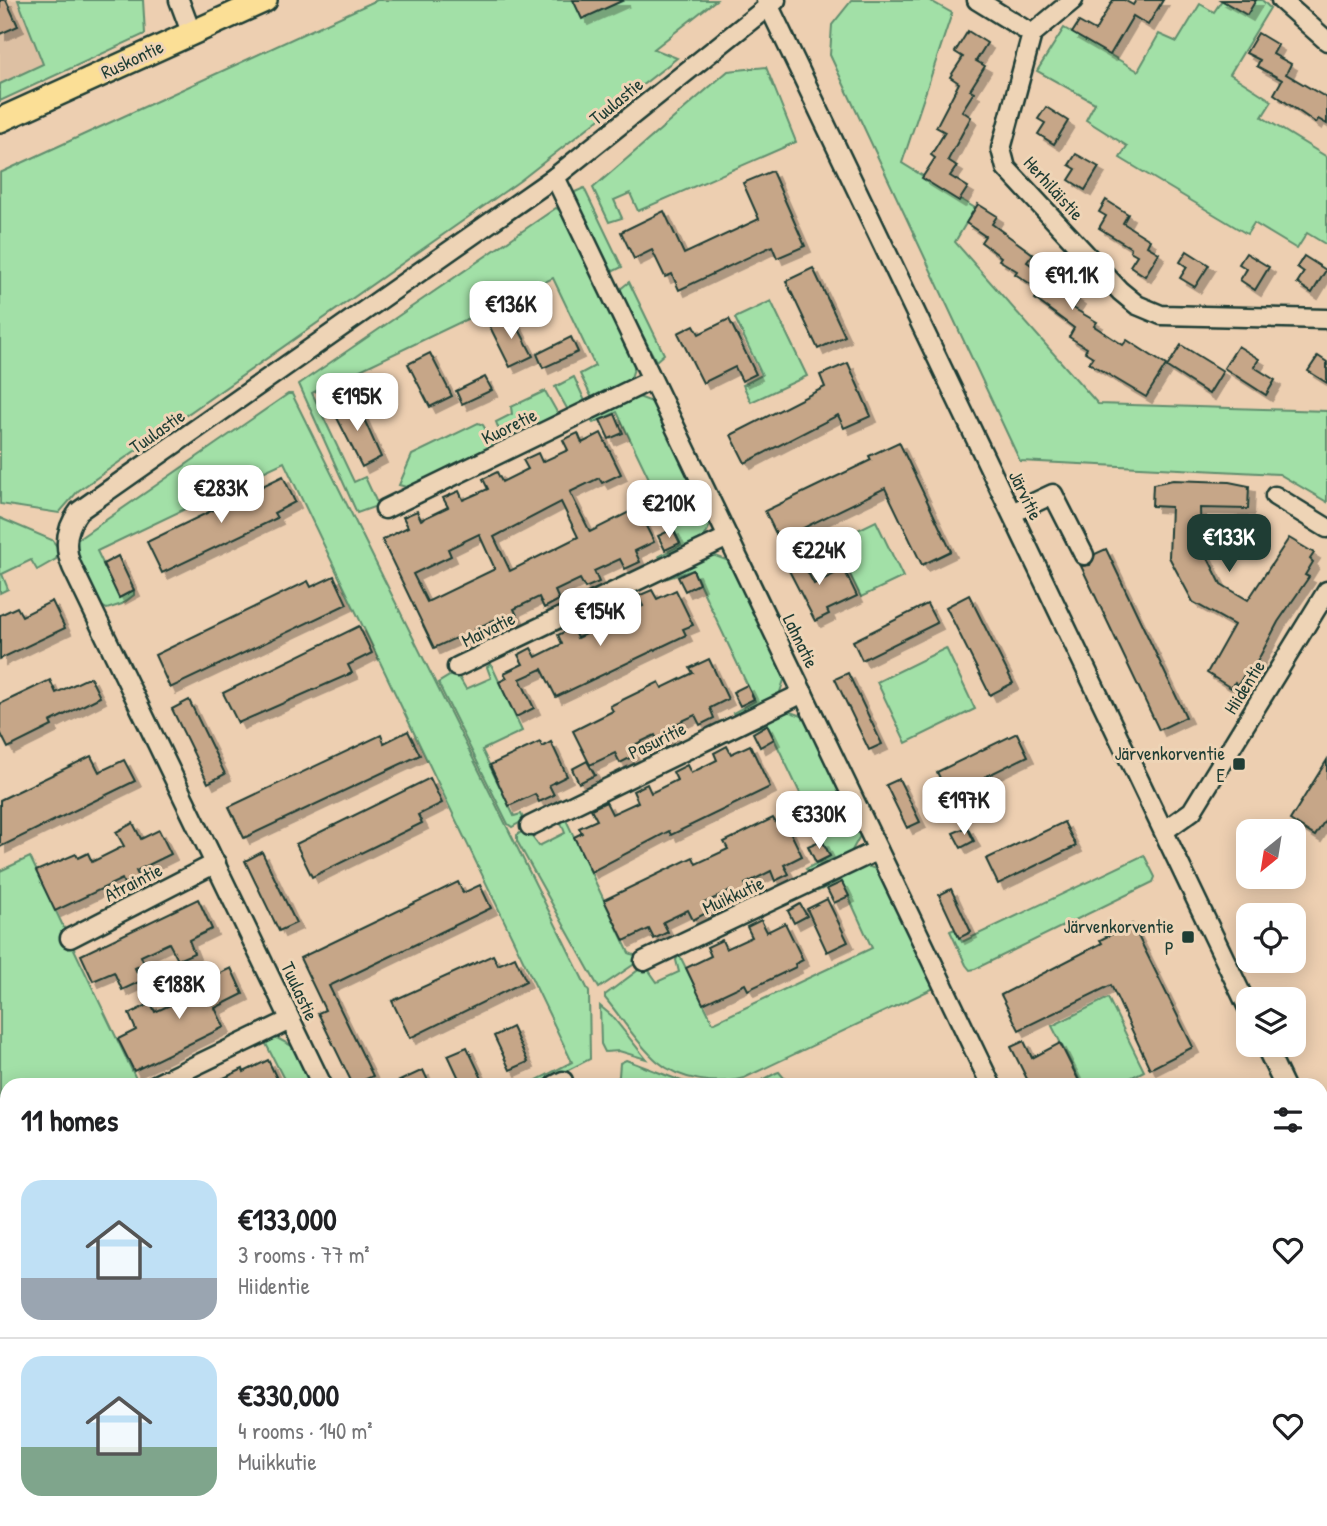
<!DOCTYPE html>
<meta charset="utf-8">
<style>
body{margin:0;font-family:"Patrick Hand",sans-serif;background:#f6f6f6;color:#202124;height:100vh;display:flex;flex-direction:column;font-size:26px;white-space:nowrap}
*{box-sizing:border-box;margin:0}
p{font-size:23px;color:#757577}
.icon{flex:none;width:38px;height:38px;fill:none;stroke:currentColor;stroke-width:2;stroke-linecap:round;stroke-linejoin:round}
.map{position:relative;flex:1;overflow:hidden}
.drawer{position:absolute;left:0px;top:1078px;width:1328px;height:448px;display:flex;flex-direction:column;background:#fff;border-radius:21px 21px 0 0;box-shadow:0 4px 18px #0003}
.drawer>*{flex:none}
.needle{width:46px;rotate:210deg}
.buttons{position:absolute;left:1236px;top:819px;display:grid;gap:14px}
.buttons a{display:grid;place-items:center;width:70px;height:70px;border-radius:14px;background:#fff;box-shadow:0 4px 18px #0003;font-size:35px}
.price{position:absolute;translate:-50% -60px;padding:0 16px;border-radius:14px;background:#fff;color:#222;font-size:23px;line-height:46px;filter:drop-shadow(0 2px 4px #0008)}
.price::after{content:'';position:absolute;left:50%;top:42px;width:21px;height:16px;margin-left:-10px;background:inherit;clip-path:polygon(0 0,100% 0,50% 100%)}
.price.on{background:#1f3d34;color:#fff}
ul{padding:0;list-style:none}
li{display:flex;align-items:center;gap:21px;height:175px;padding:0 21px}
li+li{border-top:2px solid #e0e0e0}
li span{display:grid;place-items:center;flex:none;width:196px;height:140px;border-radius:21px;color:#555}
li>.icon{margin-inline-start:auto}
span .icon{width:84px;height:84px;fill:#fffc;stroke-width:1}
li b{font-size:30px}
h2{display:flex;justify-content:space-between;align-items:center;height:84px;padding:0 21px;font-size:30px}
.map>svg:first-child{display:block}
.built{fill:#ddc0a3}
.green{fill:#a2e0a7;stroke:#608e6e;stroke-width:2}
.water{fill:#9dd2fb;stroke:#6b96ab;stroke-width:2}
.building{fill:#c6a688;stroke:#1f3d34;stroke-width:2;fill-rule:evenodd;filter:url(#shadow)}
.lines{fill:none;stroke-linecap:round;stroke-linejoin:round}
.minor-casing{stroke:#1f3d34;stroke-width:23}
.major-casing{stroke:#1f3d34;stroke-width:28}
.minor{stroke:#eed4b6;stroke-width:18}
.major{stroke:#fbdf96;stroke-width:23}
.poi-dot{fill:#1f3d34;stroke:#eed4b6;stroke-width:2.5}
.labels{text-anchor:middle;stroke-width:6;stroke-linejoin:round;paint-order:stroke}
.street-label{font-size:19px;fill:#1f3d34;stroke:#eed4b6}
.poi-label{font-size:19px;fill:#1f3d34;stroke:#eed4b6;text-anchor:end}
</style>
<div class="map">
<svg width="1327" height="1526" viewBox="0 0 1327 1526">
<defs>
<filter id="shadow"><feDropShadow dx="6" dy="6" stdDeviation="0" flood-color="#0004"/></filter>
</defs>
<rect width="100%" height="100%" fill="#edcfb1"/>
<filter id="ink" filterUnits="userSpaceOnUse"><feTurbulence type="fractalNoise" baseFrequency=".0143" numOctaves="2"/><feDisplacementMap in="SourceGraphic" scale="14" xChannelSelector="R" yChannelSelector="G"/><feConvolveMatrix kernelMatrix="1 2 1 2 8 2 1 2 1" color-interpolation-filters="sRGB"/></filter>
<g filter="url(#ink)">
<path class="built" d="M0,0H18L44,64L0,84Z"/>
<g class="green">
<path d="M18,0H143L145,34L0,101V84L43,64Z"/>
<path d="M377,0H716L654,49L677,58L521,180L78,491L59,513L0,504V173Z"/>
<path d="M852,0H929L952,13L902,163L975,208L955,242L1098,404L1327,411V502L1279,474L1020,461L830,55L832,25Z"/>
<path d="M1222,0H1262L1270,8L1230,74L1272,101L1262,117L1327,157V245L1307,233L1297,249L1254,223L1247,234L1120,158L1127,146L1086,120L1095,103L1037,71L1064,28L1138,71L1159,34L1177,42L1200,4L1214,12Z"/>
<path d="M766,67L796,142L638,211L630,193L614,200L622,218L609,222L593,188L728,71Z"/>
<path d="M584,188L622,267L614,271L609,269L575,198V192Z"/>
<path d="M556,208L562,212L635,365L630,381L597,399L592,398L580,374L595,366L553,278L312,393L354,482L365,477L377,503L374,507L357,513L299,384Z"/>
<path d="M629,282L664,354L656,361L619,290Z"/>
<path d="M771,301L807,376L751,402L743,385L762,375L735,318Z"/>
<path d="M574,377L585,401L569,412L555,387Z"/>
<path d="M545,391L558,414L556,417L507,442L503,440L496,422L512,414L511,407Z"/>
<path d="M288,394H292L589,992L590,1059L541,1084L537,1080L572,1062L284,462L237,484L233,477L206,490L208,498L97,551L119,597L134,590V595L122,604L107,609L100,605L79,560L77,540Z"/>
<path d="M636,396L652,402L710,521C708,546 682,550 662,559L659,556L681,545L617,412L593,423L590,419Z"/>
<path d="M478,423L483,425L494,444L493,448L410,488L399,485L412,455Z"/>
<path d="M0,518L52,540L59,549L56,559L37,570L31,560L2,574L8,589L0,593Z"/>
<path d="M876,521L903,577L861,597L845,564L831,570L821,548Z"/>
<path d="M710,554L729,561L785,677L779,695L736,717L733,713L755,701L693,570L668,578L669,573Z"/>
<path d="M946,648L975,709L906,743L877,682Z"/>
<path d="M491,664L522,731L482,750L514,816L521,814L524,820L512,827L508,824L438,683L456,672L466,689L491,678L487,667Z"/>
<path d="M784,710L805,717L861,834L850,854L809,872L806,869L830,856L767,724L743,733L744,729Z"/>
<path d="M570,814L571,817L566,820L629,953L639,957V961L599,988L517,841V835L526,829L539,846L565,833L560,820Z"/>
<path d="M1144,855L1155,877L1153,882L975,969L970,970L966,965L950,931L955,929L962,942Z"/>
<path d="M30,857L139,1085H7V1461L0,1439V871Z"/>
<path d="M865,865L878,870L934,988L744,1078C717,1086 679,1080 657,1061C637,1044 622,1018 605,998V995L645,965L657,982L679,972L676,960L679,954L713,1023L872,948L841,880L818,891L817,888Z"/>
<path d="M1108,998L1144,1071L1117,1085H1082L1052,1026Z"/>
<path d="M600,1006L612,1016L646,1059L619,1051L605,1052L601,1044Z"/>
<path d="M275,1037L292,1046L311,1085H287L265,1042Z"/>
<path d="M626,1060L692,1085H612L619,1076L620,1063Z"/>
<path d="M779,1072L790,1085H753L776,1073Z"/>
<path d="M1327,1240V1287L1321,1289V1256Z"/>
<path d="M54,1519H355L358,1526H64Z"/>
<path d="M671,1519H932L935,1525L656,1526Z"/>
<path d="M1045,1519H1244L1225,1526H1048Z"/>
</g>
<path class="water" d="M0,1439L7,1461V1519H54L64,1526H0Z"/>
<g class="building">
<path d="M0,0H6L18,26L0,34Z"/>
<path d="M573,0H624L582,19Z"/>
<path d="M1113,0H1124L1133,5L1136,0H1163L1148,25L1133,16L1110,55L1072,33L1079,22L1095,31Z"/>
<path d="M1221,0H1256L1247,15Z"/>
<path d="M968,31L987,43L976,61L985,66L970,90L974,92L962,111L971,117L948,160L957,166L950,176L968,187L959,201L922,178L935,158L931,155L945,132L936,127L959,83L950,77L963,57L955,52Z"/>
<path d="M1258,33L1278,45L1273,54L1291,64L1286,74L1327,98V124L1318,119L1316,123L1274,94L1282,80L1257,66L1260,60L1246,53Z"/>
<path d="M1046,107L1068,121L1054,144L1038,134L1045,123L1038,119Z"/>
<path d="M1076,154L1099,167L1085,190L1069,180L1076,169L1069,165Z"/>
<path d="M772,171L805,246L777,258L772,246L679,290L672,274L665,277L652,250L634,259L621,232L664,211L684,254L759,219L743,183Z"/>
<path d="M1106,200L1128,214L1123,223L1150,240L1147,246L1159,253L1145,276L1130,266L1137,255L1130,251L1131,248L1099,228L1106,216L1099,212Z"/>
<path d="M978,204L997,216L992,224L1033,254L1027,262L1079,299L1073,308L1097,322L1094,326L1123,345L1127,340L1166,365L1146,397L1089,363L1093,357L1085,352L1087,348L1069,337L1074,328L1035,299L1040,290L1015,274L1017,271L999,260L1001,257L981,242L985,236L966,223Z"/>
<path d="M1187,251L1209,265L1195,287L1180,278L1187,267L1180,262Z"/>
<path d="M1246,253L1269,267L1255,290L1240,280L1247,269L1239,264Z"/>
<path d="M1304,256L1326,270L1312,293L1297,283L1304,272L1297,267Z"/>
<path d="M813,268L845,336L818,349L786,281Z"/>
<path d="M511,314L533,356L510,367L489,325Z"/>
<path d="M729,319L756,374L742,381L735,367L703,383L678,333L694,325L699,334Z"/>
<path d="M571,337L578,352L543,368L537,354Z"/>
<path d="M1181,345L1223,371L1209,394L1167,367Z"/>
<path d="M1238,346L1259,359L1254,367L1275,380L1266,395L1224,368Z"/>
<path d="M430,353L452,396L430,407L408,364Z"/>
<path d="M1318,356L1327,362V383L1308,371Z"/>
<path d="M848,363L871,416L844,428L838,415L745,463L731,435L825,387L820,375Z"/>
<path d="M485,377L492,390L462,404L456,391Z"/>
<path d="M355,399L381,457L362,467L333,410Z"/>
<path d="M615,414L623,433L609,439L600,420Z"/>
<path d="M578,433L582,443L601,433L621,474L602,483L599,478L570,492L590,532L637,508L654,542L635,551L640,562L625,569L620,559L594,571L599,582L585,588L580,579L555,591L559,600L544,608L539,597L514,609L519,620L505,627L500,617L475,629L479,639L465,646L460,636L434,648L382,540L408,527L403,517L417,511L421,520L448,507L443,498L459,491L463,500L488,489L483,479L497,472L502,482L528,469L523,460L538,453L542,462L568,450L563,440ZM561,502L578,537L510,571L494,537ZM479,534L495,569L427,602L413,574L451,556L448,549Z"/>
<path d="M899,442L951,551L922,565L885,488L779,540L765,511L871,460L869,456Z"/>
<path d="M283,476L295,502L274,513L277,518L162,573L147,542Z"/>
<path d="M1173,480L1229,482L1249,486L1248,509L1200,508L1201,544L1221,584L1248,600L1289,538L1314,553L1310,559L1313,562L1305,575L1309,577L1278,622L1258,660L1248,677L1244,675L1238,685L1235,682L1231,688L1207,673L1234,625L1193,602L1169,557L1171,507L1152,506L1153,484Z"/>
<path d="M673,529L680,543L665,550L658,536Z"/>
<path d="M1106,549L1186,717L1159,730L1081,566L1090,565L1095,554Z"/>
<path d="M796,550L814,584L844,569L857,596L827,610L829,614L815,621L782,557Z"/>
<path d="M118,556L134,590L119,598L103,564Z"/>
<path d="M693,570L699,584L685,591L678,577Z"/>
<path d="M334,576L347,604L170,688L155,655L308,581L311,587Z"/>
<path d="M652,590L657,599L676,590L693,625L683,629L686,635L556,697L542,669L520,679L534,708L516,717L499,682L507,678L504,673L523,664L518,655L531,648L536,657L562,644L558,635L572,628L577,638L603,626L599,616L613,609L617,618L643,606L638,596Z"/>
<path d="M969,595L1013,683L990,695L946,607Z"/>
<path d="M52,601L65,628L0,659V615L17,607L22,616Z"/>
<path d="M927,604L937,623L862,660L853,641Z"/>
<path d="M359,626L372,653L348,665L352,673L238,723L223,693Z"/>
<path d="M709,659L728,699L710,708L714,718L700,725L695,715L669,727L673,736L659,743L655,735L630,747L634,756L620,763L615,753L590,765L573,731L613,711L610,706L659,682L662,688L693,673L690,668Z"/>
<path d="M848,673L882,744L869,750L835,679Z"/>
<path d="M90,677L100,697L50,722L52,726L8,748L0,732V704L50,680L56,693Z"/>
<path d="M747,685L754,699L740,706L733,692Z"/>
<path d="M189,700L225,774L208,783L172,709Z"/>
<path d="M767,725L774,739L760,747L753,733Z"/>
<path d="M408,731L420,755L244,838L229,807L381,735L384,743Z"/>
<path d="M1017,733L1028,756L948,795L937,772Z"/>
<path d="M540,742L542,747L551,742L567,776L549,785L554,795L539,802L535,794L509,806L490,765Z"/>
<path d="M750,745L770,787L671,835L669,831L591,872L574,837L582,833L579,828L597,820L591,809L606,802L612,814L638,802L633,791L647,784L651,793L677,780L673,772L687,765L691,773L717,760L714,753L727,746L731,754Z"/>
<path d="M91,756L99,772L124,760L135,781L0,847V800Z"/>
<path d="M1327,760V817L1315,836L1290,820Z"/>
<path d="M587,761L595,775L579,783L572,769Z"/>
<path d="M430,778L442,803L418,815L422,823L312,877L296,844Z"/>
<path d="M899,779L920,822L907,828L886,785Z"/>
<path d="M773,818L777,825L785,821L802,856L784,865L789,874L775,881L771,871L745,884L749,894L734,901L730,891L704,903L708,912L693,920L688,910L663,922L668,932L654,939L649,929L624,941L604,900L693,857L696,864L728,849L724,842Z"/>
<path d="M1064,822L1076,846L998,884L986,859Z"/>
<path d="M133,823L141,839L159,830L171,854L136,871L139,877L124,884L122,879L55,911L36,871L76,854L78,858L88,853L92,862L124,846L116,832Z"/>
<path d="M967,827L974,841L961,848L953,833Z"/>
<path d="M822,840L830,856L816,863L808,846Z"/>
<path d="M262,852L296,923L279,931L245,861Z"/>
<path d="M458,882L463,893L480,885L491,908L329,986L373,1076L353,1085L318,1013L325,1010L300,958Z"/>
<path d="M842,882L849,896L834,903L827,889Z"/>
<path d="M951,889L971,932L959,938L939,895Z"/>
<path d="M198,899L212,929L189,940L194,953L178,960L169,943L141,956L144,964L135,968L141,981L122,990L114,972L93,981L81,955Z"/>
<path d="M827,899L848,942L827,952L807,909Z"/>
<path d="M800,904L807,916L794,923L788,911Z"/>
<path d="M761,920L767,932L785,923L803,960L795,964L796,967L748,990L745,984L703,1004L686,968L711,956L707,947L722,940L726,949L752,937L747,927Z"/>
<path d="M1132,924L1193,1047L1150,1069L1111,985L1019,1030L1001,995L1102,943L1100,940Z"/>
<path d="M493,955L498,965L515,957L526,981L410,1038L392,1001Z"/>
<path d="M231,968L243,994L215,1008L224,1027L134,1071L118,1039L136,1030L129,1014L151,1003L155,1012L196,993L192,986Z"/>
<path d="M512,1027L528,1062L510,1070L494,1036Z"/>
<path d="M1024,1041L1032,1058L1060,1043L1081,1085H1030L1011,1047Z"/>
<path d="M467,1047L485,1085H462L448,1055Z"/>
<path d="M268,1060L280,1085H209L243,1069L244,1072Z"/>
<path d="M423,1070L430,1085H391Z"/>
</g>
<g class="lines">
<defs>
<g id="minor">
<path d="M179,0L191,32"/>
<path d="M766,0L1248,1008"/>
<path d="M977,0L1032,34L1001,149L1006,168L1120,291L1137,305L1161,315L1327,319"/>
<path d="M1281,0L1327,41"/>
<path d="M1032,34L1073,0"/>
<path d="M555,177L991,1085"/>
<path d="M1275,496L1327,528"/>
<path d="M385,509L651,380"/>
<path d="M1012,513L1053,494L1084,555"/>
<path d="M457,667L728,537"/>
<path d="M530,826L803,693"/>
<path d="M1164,831L1192,811L1327,591"/>
<path d="M70,938L216,863"/>
<path d="M644,961L878,850"/>
<path d="M1265,1045L1284,1085"/>
<path d="M155,1085L290,1020"/>
<path d="M322,1085L72,567C63,546 66,528 79,511L555,177L776,0"/>
<path d="M555,1085L563,1081"/>
<path d="M1321,1163L1327,1175"/>
<path d="M1321,1315L1327,1312"/>
<path d="M1028,1519L1031,1526"/>
<path d="M621,1526L635,1519"/>
</g>
<path id="major" d="M0,120L265,0"/>
</defs>
<use href="#minor" class="minor-casing"/>
<use href="#major" class="major-casing"/>
<use href="#minor" class="minor"/>
<use href="#major" class="major"/>
</g>
</g>
<g class="poi-dot">
<rect x="1232" y="757" width="14" height="14" rx="3.5"/>
<rect x="1181" y="930" width="14" height="14" rx="3.5"/>
</g>
<g class="labels">
<g class="street-label">
<text transform="translate(132 59) rotate(-25)" y="7">Ruskontie</text>
<text transform="translate(616 101) rotate(-39)" y="7">Tuulastie</text>
<text transform="translate(1054 188) rotate(48)" y="7">Herhiläistie</text>
<text transform="translate(509 426) rotate(-26)" y="7">Kuoretie</text>
<text transform="translate(157 431) rotate(-35)" y="7">Tuulastie</text>
<text transform="translate(1026 495) rotate(64)" y="7">Järvitie</text>
<text transform="translate(488 629) rotate(-26)" y="7">Maivatie</text>
<text transform="translate(801 641) rotate(64)" y="7">Lahnatie</text>
<text transform="translate(1244 687) rotate(-58)" y="7">Hiidentie</text>
<text transform="translate(657 740) rotate(-26)" y="7">Pasuritie</text>
<text transform="translate(133 882) rotate(-27)" y="7">Atraintie</text>
<text transform="translate(733 895) rotate(-25)" y="7">Muikkutie</text>
<text transform="translate(300 991) rotate(65)" y="7">Tuulastie</text>
</g>
<g class="poi-label">
<text x="1225" y="760">Järvenkorventie<tspan x="1225" dy="22">E</tspan></text>
<text x="1174" y="933">Järvenkorventie<tspan x="1174" dy="22">P</tspan></text>
</g>
</g>
</svg>
<div class="buttons">
<a><svg class="needle" viewBox="-14 -14 28 28"><path d="M0-13l5 13h-10z" fill="#e53935"/><path d="M0 13l5-13h-10z" fill="#757577"/></svg></a>
<a><svg class="icon" aria-label="locate" viewBox="0 0 24 24"><circle cx="12" cy="12" r="6"/><path d="M12 2v4M12 18v4M2 12h4M18 12h4"/></svg></a>
<a><svg class="icon" aria-label="layers" viewBox="0 0 24 24"><path d="M12 4l9 5-9 5-9-5zM3 14l9 5 9-5"/></svg></a>
</div>
<b class="price" style="left:1072px;top:312px">€91.1K</b>
<b class="price" style="left:511px;top:341px">€136K</b>
<b class="price" style="left:357px;top:433px">€195K</b>
<b class="price" style="left:221px;top:525px">€283K</b>
<b class="price" style="left:669px;top:540px">€210K</b>
<b class="price on" style="left:1229px;top:574px">€133K</b>
<b class="price" style="left:819px;top:587px">€224K</b>
<b class="price" style="left:600px;top:648px">€154K</b>
<b class="price" style="left:964px;top:837px">€197K</b>
<b class="price" style="left:819px;top:851px">€330K</b>
<b class="price" style="left:179px;top:1021px">€188K</b>
<section class="drawer">
<h2>11 homes<svg class="icon" aria-label="filters" viewBox="0 0 24 24"><path d="M4 7h16M4 17h16"/><circle cx="9" cy="7" r="2"/><circle cx="15" cy="17" r="2"/></svg></h2>
<ul>
<li><span style="background:linear-gradient(#bfe0f5 70%,#9aa5b1 0)"><svg class="icon" aria-label="home" viewBox="0 0 24 24"><path d="M3 11l9-7 9 7M6 9v11h12V9"/></svg></span><div><b>€133,000</b><p>3 rooms · 77 m²</p><p>Hiidentie</p></div><svg class="icon" aria-label="heart" viewBox="0 0 24 24"><path d="M12 20l-8-8c-3-5 5-10 8-4 3-6 11-1 8 4z"/></svg></li>
<li><span style="background:linear-gradient(#bfe0f5 65%,#7fa58c 0)"><svg class="icon" aria-label="home" viewBox="0 0 24 24"><path d="M3 11l9-7 9 7M6 9v11h12V9"/></svg></span><div><b>€330,000</b><p>4 rooms · 140 m²</p><p>Muikkutie</p></div><svg class="icon" aria-label="heart" viewBox="0 0 24 24"><path d="M12 20l-8-8c-3-5 5-10 8-4 3-6 11-1 8 4z"/></svg></li>
</ul>
</section>
</div>
